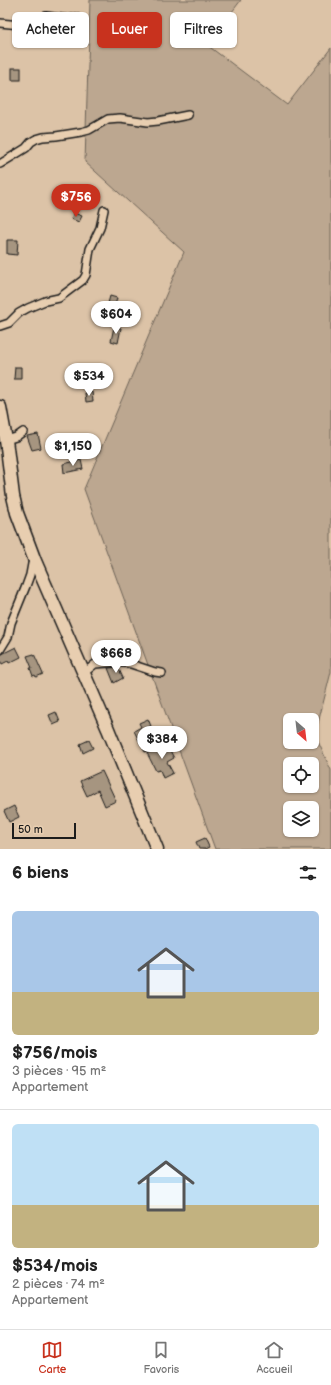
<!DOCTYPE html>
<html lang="fr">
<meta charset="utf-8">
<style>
body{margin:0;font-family:"Balsamiq Sans",sans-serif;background:#f6f6f6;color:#222;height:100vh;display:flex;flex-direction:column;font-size:15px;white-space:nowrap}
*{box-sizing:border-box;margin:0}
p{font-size:13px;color:#767676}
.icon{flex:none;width:22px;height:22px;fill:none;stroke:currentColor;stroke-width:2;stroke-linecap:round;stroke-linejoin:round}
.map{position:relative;height:849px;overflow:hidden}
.sheet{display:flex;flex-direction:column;background:#fff;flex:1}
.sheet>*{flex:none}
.top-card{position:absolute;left:12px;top:12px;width:307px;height:36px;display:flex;gap:8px}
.needle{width:26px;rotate:152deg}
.tools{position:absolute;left:283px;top:713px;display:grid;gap:8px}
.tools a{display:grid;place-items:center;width:36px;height:36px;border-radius:6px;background:#fff;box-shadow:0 1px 3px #0004;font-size:20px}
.scale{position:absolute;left:12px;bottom:10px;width:64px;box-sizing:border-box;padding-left:4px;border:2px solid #1c1c1c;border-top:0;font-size:11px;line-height:14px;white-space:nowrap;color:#1c1c1c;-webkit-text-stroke:3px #e8ceb0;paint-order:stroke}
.price{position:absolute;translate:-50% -34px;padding:0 9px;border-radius:14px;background:#fff;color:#222;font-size:13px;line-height:26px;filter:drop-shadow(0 1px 2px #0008)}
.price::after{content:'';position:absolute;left:50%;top:24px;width:12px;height:9px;margin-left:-6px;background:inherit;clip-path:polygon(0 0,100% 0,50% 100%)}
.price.selected{background:#c8321e;color:#fff}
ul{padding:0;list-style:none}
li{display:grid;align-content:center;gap:8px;height:212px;padding:0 12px}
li+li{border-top:1px solid #e0e0e0}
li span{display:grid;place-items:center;height:124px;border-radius:6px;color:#555}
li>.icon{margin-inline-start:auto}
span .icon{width:72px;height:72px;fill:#fffc;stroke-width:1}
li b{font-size:17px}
h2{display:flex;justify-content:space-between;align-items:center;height:48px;padding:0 12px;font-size:17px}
.chip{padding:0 14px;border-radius:6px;background:#fff;box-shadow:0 1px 3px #0004;font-size:14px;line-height:36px}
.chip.selected{background:#c8321e;color:#fff}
.menu{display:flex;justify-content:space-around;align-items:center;height:56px;border-top:1px solid #e0e0e0;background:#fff;font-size:11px;color:#767676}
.menu a{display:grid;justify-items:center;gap:2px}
.menu .selected{color:#c8321e}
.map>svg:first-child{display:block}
.green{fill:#bca790;stroke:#6c6256;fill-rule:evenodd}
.building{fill:#a69580;stroke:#1c1c1c}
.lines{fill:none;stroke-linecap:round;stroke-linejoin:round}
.minor-casing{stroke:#1c1c1c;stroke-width:10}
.trunk-casing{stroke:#1c1c1c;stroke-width:15}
.minor{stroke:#e8ceb0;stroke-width:7}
.trunk{stroke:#e8ceb0;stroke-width:12}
</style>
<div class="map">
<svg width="331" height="849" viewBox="0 0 331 849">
<rect width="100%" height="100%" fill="#dcc3a7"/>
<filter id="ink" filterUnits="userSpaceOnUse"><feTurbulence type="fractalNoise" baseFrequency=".025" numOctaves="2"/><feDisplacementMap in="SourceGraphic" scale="8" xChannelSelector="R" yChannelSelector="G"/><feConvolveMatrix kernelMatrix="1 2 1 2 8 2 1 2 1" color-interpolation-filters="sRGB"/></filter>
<g filter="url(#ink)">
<path class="green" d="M90,0H241L207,45L287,105L331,48V672L315,735L331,770V849H215L84,489L184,252L85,162ZM290,720H312V742H290ZM290,764H312V786H290ZM290,808H312V830H290Z"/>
<g class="building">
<rect x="12" y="68" width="9" height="12"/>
<path d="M74,213L82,216L79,222L71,219Z"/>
<path d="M7,240H18L17,255L7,254Z"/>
<path d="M110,296L117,298L114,309L107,307Z"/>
<path d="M114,327L121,328L118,343L111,341Z"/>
<path d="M15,367H21V379H14Z"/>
<path d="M92,392L93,401L86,402L85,393Z"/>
<path d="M38,434L41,448L32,450L27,436Z"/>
<path d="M81,460L83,469L64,473L63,464Z"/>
<path d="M107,643L112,652L104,656L100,646Z"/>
<path d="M16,647L21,657L9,663L8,661L2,664L0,660V655Z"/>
<path d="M34,654L43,674L36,677L35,675L33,676L30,668H32L27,656Z"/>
<path d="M118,667L123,678L114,683L108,668Z"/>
<path d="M56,712L60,722L53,725L49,715Z"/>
<path d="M148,719L151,726L143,730L152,749L145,752L134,731L141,727L139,723Z"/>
<path d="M89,740L93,748L83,753L80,744Z"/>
<path d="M167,745L174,758L167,762L173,773L163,778L160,770L156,771L147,753Z"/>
<path d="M102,771L116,801L105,806L98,790L87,796L80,781Z"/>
<path d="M14,806L19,817L9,822L4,811Z"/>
<path d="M205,838L209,847L205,849H199L196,842Z"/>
</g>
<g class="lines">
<defs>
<g id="minor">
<path d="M0,23L20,25L46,16L69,19L76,17"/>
<path d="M0,164L26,148L31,142L36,139L43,137L56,136L81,132L89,130L108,119L120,118L148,122L158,121L188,115"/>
<path d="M0,326L9,323L19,313L28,308L45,301L59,298L83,280L86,275L90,249L100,228L104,210"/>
<path d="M6,440L16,437L23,432"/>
<path d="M0,650L8,637L11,623L26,586L30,575L32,564L35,561"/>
<path d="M84,673L95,664L119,662L131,664L155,672L162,673"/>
</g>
<path id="trunk" d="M0,407L6,440L13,496L17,513L35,561L108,729L157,849"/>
</defs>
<use href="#minor" class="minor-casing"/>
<use href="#trunk" class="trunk-casing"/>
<use href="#minor" class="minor"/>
<use href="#trunk" class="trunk"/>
</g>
</g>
</svg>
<div class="tools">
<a><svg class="needle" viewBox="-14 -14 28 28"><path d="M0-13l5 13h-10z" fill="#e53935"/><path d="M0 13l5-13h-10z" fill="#767676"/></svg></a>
<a><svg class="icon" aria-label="locate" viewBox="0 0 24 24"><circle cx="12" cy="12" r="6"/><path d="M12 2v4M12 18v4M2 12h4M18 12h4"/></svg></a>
<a><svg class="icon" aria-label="layers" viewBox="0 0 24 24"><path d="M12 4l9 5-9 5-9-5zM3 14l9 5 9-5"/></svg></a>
</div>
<div class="scale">50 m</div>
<b class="price selected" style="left:76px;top:218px">$756</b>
<b class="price" style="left:116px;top:335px">$604</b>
<b class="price" style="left:89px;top:397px">$534</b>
<b class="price" style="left:73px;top:467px">$1,150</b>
<b class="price" style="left:116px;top:674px">$668</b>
<b class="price" style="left:162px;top:760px">$384</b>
<div class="top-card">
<a class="chip">Acheter</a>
<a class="chip selected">Louer</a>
<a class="chip">Filtres</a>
</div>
</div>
<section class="sheet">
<h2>6 biens<svg class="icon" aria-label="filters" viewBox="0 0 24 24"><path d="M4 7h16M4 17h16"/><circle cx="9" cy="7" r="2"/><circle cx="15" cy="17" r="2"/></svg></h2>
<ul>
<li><span style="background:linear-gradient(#a9c7e8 65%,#c2b280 0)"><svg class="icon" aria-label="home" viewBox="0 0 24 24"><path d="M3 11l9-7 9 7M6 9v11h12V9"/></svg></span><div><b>$756/mois</b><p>3 pièces · 95 m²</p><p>Appartement</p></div></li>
<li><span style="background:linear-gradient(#bfe0f5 65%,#c2b280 0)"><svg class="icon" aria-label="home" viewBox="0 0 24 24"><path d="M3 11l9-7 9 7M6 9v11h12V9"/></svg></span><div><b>$534/mois</b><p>2 pièces · 74 m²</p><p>Appartement</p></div></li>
</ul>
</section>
<nav class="menu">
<a class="selected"><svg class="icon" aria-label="map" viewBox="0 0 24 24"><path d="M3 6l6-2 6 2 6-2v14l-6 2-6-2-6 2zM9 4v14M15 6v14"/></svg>Carte</a>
<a><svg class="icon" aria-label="saved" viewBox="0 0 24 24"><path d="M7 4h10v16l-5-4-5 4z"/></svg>Favoris</a>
<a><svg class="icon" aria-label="home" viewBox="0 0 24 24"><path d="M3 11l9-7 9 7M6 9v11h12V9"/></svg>Accueil</a>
</nav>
